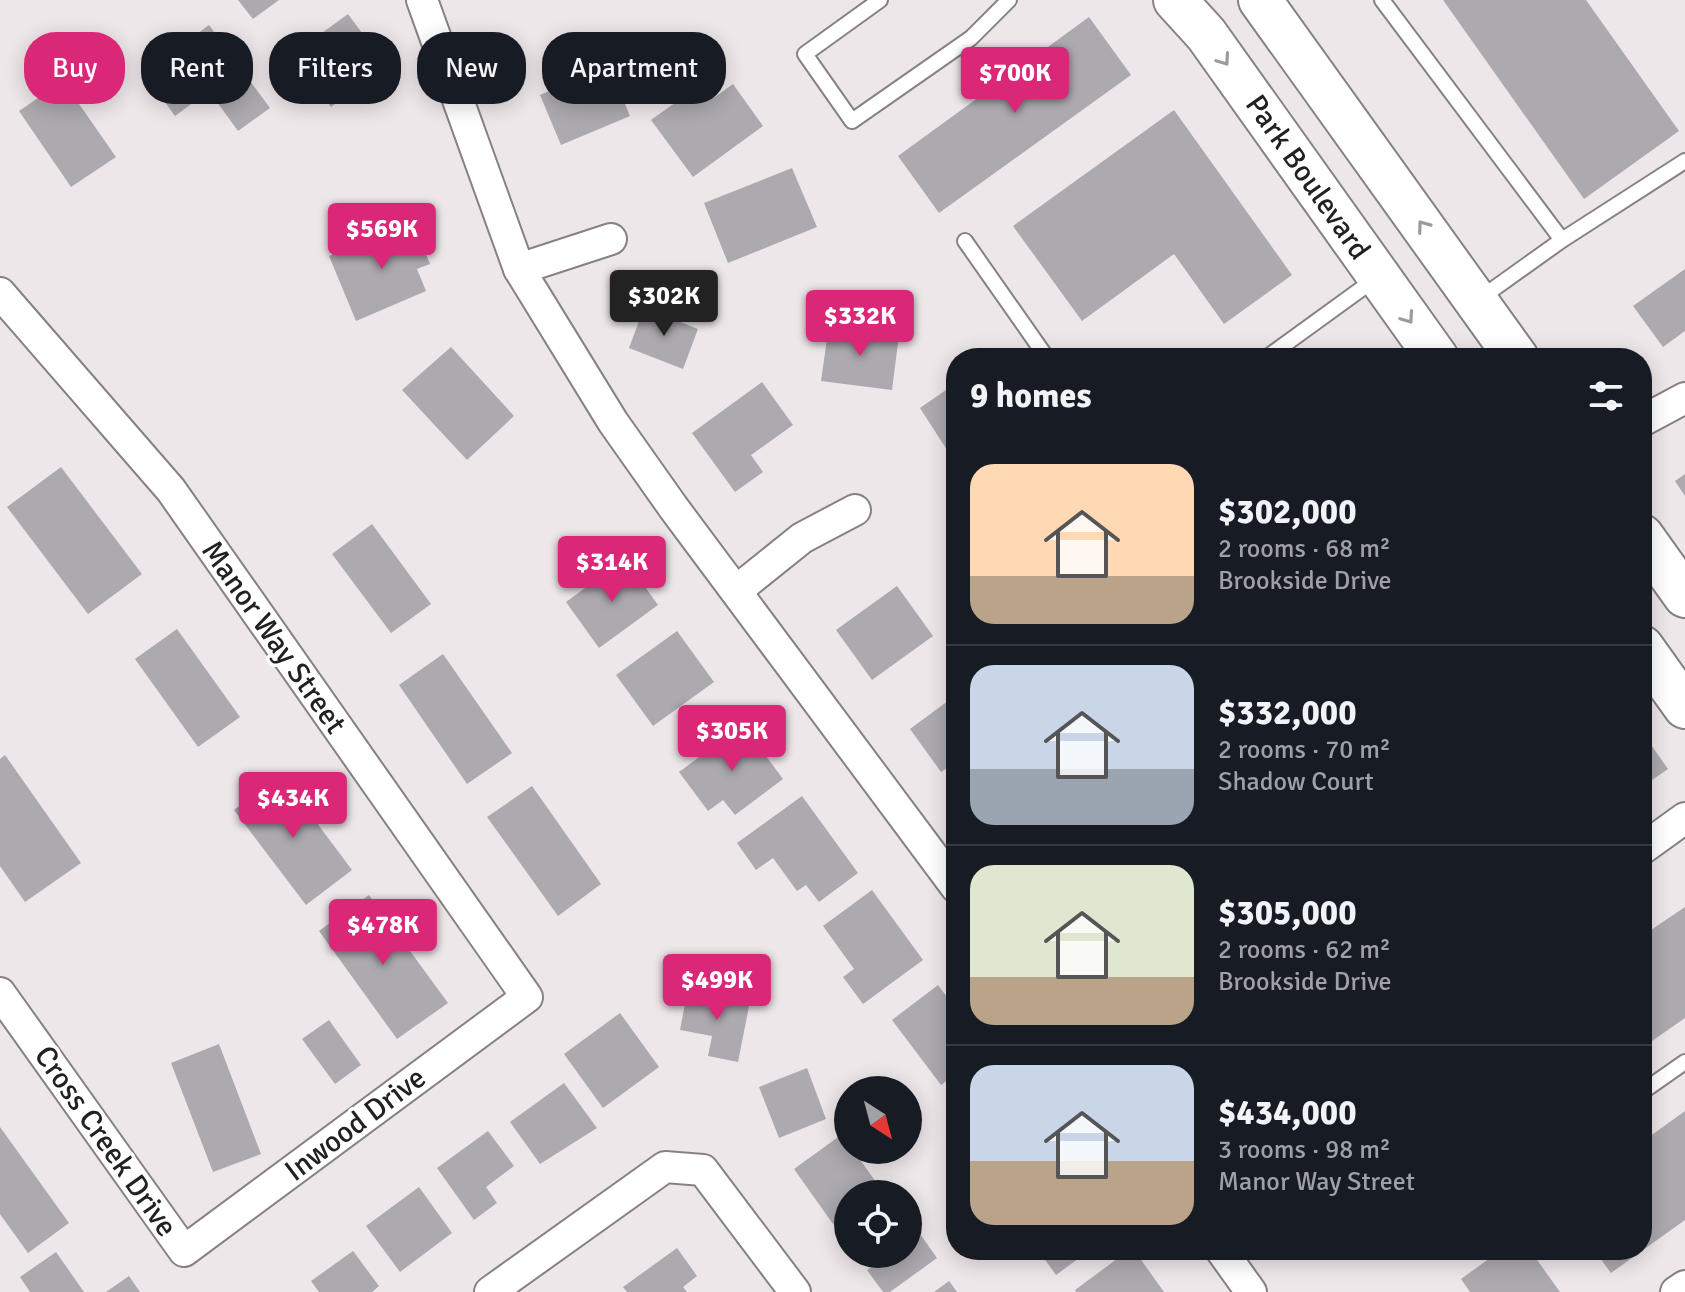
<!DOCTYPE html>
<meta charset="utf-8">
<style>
body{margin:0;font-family:Signika,sans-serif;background:#20242c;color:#f1f3f6;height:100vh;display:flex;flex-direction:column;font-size:30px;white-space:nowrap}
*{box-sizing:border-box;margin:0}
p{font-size:26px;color:#9ea1a6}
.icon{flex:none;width:44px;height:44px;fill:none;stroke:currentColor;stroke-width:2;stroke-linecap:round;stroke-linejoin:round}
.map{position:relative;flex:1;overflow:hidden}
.sheet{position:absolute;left:946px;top:348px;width:706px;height:912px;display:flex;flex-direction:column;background:#171b24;border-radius:32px;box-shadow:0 4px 20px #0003}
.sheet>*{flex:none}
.banner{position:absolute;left:24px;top:32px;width:760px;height:72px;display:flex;gap:16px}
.needle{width:52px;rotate:144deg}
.tools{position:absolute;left:834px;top:1076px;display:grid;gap:16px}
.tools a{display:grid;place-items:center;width:88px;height:88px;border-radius:50%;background:#171b24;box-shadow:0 4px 20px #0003;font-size:40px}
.price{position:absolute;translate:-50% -68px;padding:0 18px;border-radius:8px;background:#db2777;color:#fff;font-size:26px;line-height:52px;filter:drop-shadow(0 2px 4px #0008)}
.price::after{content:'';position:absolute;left:50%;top:48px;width:24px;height:18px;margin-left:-12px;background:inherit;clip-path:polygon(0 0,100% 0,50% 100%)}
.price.active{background:#222;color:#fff}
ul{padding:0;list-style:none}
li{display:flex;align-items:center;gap:24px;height:200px;padding:0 24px}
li+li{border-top:2px solid #363941}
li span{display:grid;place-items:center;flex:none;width:224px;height:160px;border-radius:24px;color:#555}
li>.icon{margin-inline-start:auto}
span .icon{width:96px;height:96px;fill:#fffc;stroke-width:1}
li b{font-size:34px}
h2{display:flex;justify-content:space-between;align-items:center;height:96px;padding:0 24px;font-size:34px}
.chip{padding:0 28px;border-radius:32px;background:#171b24;box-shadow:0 4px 20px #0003;font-size:28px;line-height:72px}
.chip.active{background:#db2777;color:#fff}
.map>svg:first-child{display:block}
.building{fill:#aca9af}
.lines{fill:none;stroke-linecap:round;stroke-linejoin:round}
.service-casing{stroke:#878184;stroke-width:18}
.minor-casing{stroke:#878184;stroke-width:34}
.secondary-casing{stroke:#878184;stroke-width:46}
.service{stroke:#fff;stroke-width:14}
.minor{stroke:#fff;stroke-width:30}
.secondary{stroke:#fff;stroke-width:42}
.oneway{stroke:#9c9b9b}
.labels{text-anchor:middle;stroke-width:7;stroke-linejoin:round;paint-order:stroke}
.street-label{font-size:30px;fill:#232021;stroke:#fff}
</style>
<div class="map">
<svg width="1685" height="1292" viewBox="0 0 1685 1292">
<rect width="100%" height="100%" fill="#eee7ea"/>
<g class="building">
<path d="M238,0H279L253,19Z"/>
<path d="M1443,0H1586L1679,131L1584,199Z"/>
<path d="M348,14L387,67L331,107L293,54Z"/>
<path d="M1089,17L1131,75L939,213L898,156Z"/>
<path d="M209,25L270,108L238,131L209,91L175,116L144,73Z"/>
<path d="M609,65L630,116L561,145L540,95Z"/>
<path d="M63,81L116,157L71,187L19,111Z"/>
<path d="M704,82L715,97L733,84L763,126L693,177L651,120Z"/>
<path d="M1174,110L1292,275L1224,324L1174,254L1082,321L1013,226Z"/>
<path d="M792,168L817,227L728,263L704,203Z"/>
<path d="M412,221L430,264L417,269L426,291L356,321L329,256Z"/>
<path d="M1685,269V331L1663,347L1633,306Z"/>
<path d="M644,308L698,329L683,369L629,348Z"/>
<path d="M829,325L899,335L892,390L821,381Z"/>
<path d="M451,347L514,416L467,460L402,390Z"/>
<path d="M762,382L793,425L751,455L763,472L735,492L692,433Z"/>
<path d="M956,383V464L920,408Z"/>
<path d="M61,467L142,574L88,614L7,507Z"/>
<path d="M1685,474V496L1675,481Z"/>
<path d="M372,524L431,604L391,633L332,554Z"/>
<path d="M625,559L658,605L599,648L566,602Z"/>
<path d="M897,586L933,636L872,680L836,630Z"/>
<path d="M177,629L240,717L198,747L135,659Z"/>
<path d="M677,631L714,682L653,726L616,675Z"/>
<path d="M443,654L512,753L467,784L399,685Z"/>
<path d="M956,695V762L941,772L910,729Z"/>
<path d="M743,725L783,779L735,815L723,800L708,811L679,772Z"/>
<path d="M1642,732L1668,769L1642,787Z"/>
<path d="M5,755L81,863L25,902L0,866V759Z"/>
<path d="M281,775L352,870L306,905L234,810Z"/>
<path d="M532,786L601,884L558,916L487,817Z"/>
<path d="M802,796L858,873L819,902L806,885L797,891L773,858L756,870L737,843Z"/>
<path d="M872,890L923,960L863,1004L843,977L854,969L823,926Z"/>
<path d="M369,895L448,1003L397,1039L319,931Z"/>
<path d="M1685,907V1018L1642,1048V936Z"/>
<path d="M938,985L956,1009V1074L941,1085L892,1020Z"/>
<path d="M688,988L750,1001L738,1062L708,1056L712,1036L680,1030Z"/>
<path d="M620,1013L659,1067L603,1108L564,1054Z"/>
<path d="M329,1020L361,1065L335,1084L302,1039Z"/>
<path d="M219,1044L261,1154L213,1172L171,1063Z"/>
<path d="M807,1068L826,1119L779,1138L759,1087Z"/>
<path d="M564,1083L597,1128L540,1164L510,1122Z"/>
<path d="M1685,1111V1220L1611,1273L1594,1250H1642V1142Z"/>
<path d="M0,1127L69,1223L28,1253L0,1214Z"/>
<path d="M488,1131L514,1166L486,1187L497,1203L474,1220L437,1168Z"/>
<path d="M841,1135L848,1150H853L881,1189L874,1194H848V1213L833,1224L794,1169Z"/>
<path d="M419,1187L452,1233L400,1272L366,1226Z"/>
<path d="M908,1217L937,1258L890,1292H883L867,1270L884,1258L881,1254H908Z"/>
<path d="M677,1248L697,1276L683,1287L687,1292H627L623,1287Z"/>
<path d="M1038,1250H1090L1056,1275Z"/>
<path d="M1129,1250H1134L1164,1292H1076L1075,1290Z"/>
<path d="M1501,1250H1530L1560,1292H1470L1461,1279Z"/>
<path d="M353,1251L379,1286L372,1292H319L311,1281Z"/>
<path d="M56,1252L84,1292H30L20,1277Z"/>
<path d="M129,1276L140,1292H106Z"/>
<path d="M949,1281L957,1292H934Z"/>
</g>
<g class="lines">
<defs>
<g id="service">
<path d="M880,0L805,54L852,121L971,38L1009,0"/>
<path d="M1382,0L1562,240L1478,300"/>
<path d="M1562,240L1685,161"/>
<path d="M965,241L1047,358"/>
<path d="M1266,358L1375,279"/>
<path d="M1642,1092L1685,1062"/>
</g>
<g id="minor">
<path d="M422,0L519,269L613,422L673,507L956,887"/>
<path d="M519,269L611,239"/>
<path d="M0,293L171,490L527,997L184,1251L0,993"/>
<path d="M1642,421L1685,398"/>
<path d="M736,591L802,538L855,510"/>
<path d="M1642,849L1685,818"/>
<path d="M1221,1250L1251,1292"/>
<path d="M490,1292L665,1167L703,1170L795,1292"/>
<path d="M1676,1292L1685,1286"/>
</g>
<g id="secondary">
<path d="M1175,0L1206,34L1437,358"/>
<path d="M1260,0L1517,358"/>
<path d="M1642,536L1685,596"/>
<path d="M1642,647L1685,707"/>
</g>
</defs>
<use href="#service" class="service-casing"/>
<use href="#minor" class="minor-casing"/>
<use href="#secondary" class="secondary-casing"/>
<use href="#service" class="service"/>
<use href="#minor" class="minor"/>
<use href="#secondary" class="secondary"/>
</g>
<defs><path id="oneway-chevron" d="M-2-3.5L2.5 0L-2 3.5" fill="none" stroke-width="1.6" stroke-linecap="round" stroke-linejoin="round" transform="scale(2)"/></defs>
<g class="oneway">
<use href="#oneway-chevron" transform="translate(1224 60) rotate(55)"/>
<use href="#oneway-chevron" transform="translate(1423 226) rotate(-126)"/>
<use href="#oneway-chevron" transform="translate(1408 318) rotate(55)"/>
</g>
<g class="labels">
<g class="street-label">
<text transform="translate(1308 177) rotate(55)" y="10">Park Boulevard</text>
<text transform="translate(274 637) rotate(55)" y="10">Manor Way Street</text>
<text transform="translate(355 1124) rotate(-37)" y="10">Inwood Drive</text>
<text transform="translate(106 1141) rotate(55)" y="10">Cross Creek Drive</text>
</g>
</g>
</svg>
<div class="tools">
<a><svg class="needle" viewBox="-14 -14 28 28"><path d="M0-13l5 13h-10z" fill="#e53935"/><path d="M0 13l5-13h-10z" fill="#9ea1a6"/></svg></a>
<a><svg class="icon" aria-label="locate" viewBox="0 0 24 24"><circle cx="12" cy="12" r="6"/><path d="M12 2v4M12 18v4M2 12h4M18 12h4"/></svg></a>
</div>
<b class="price" style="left:1015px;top:115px">$700K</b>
<b class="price" style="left:382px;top:271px">$569K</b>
<b class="price active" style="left:664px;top:338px">$302K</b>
<b class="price" style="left:860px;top:358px">$332K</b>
<b class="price" style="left:612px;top:604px">$314K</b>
<b class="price" style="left:732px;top:773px">$305K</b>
<b class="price" style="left:293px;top:840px">$434K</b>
<b class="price" style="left:383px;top:967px">$478K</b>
<b class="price" style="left:717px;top:1022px">$499K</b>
<div class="banner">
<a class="chip active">Buy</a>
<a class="chip">Rent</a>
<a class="chip">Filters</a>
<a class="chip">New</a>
<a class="chip">Apartment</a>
</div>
<section class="sheet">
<h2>9 homes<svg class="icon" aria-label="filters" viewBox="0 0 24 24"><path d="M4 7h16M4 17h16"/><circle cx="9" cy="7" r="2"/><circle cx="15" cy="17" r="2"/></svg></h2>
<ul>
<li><span style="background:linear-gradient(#ffd9b3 70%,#b9a48a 0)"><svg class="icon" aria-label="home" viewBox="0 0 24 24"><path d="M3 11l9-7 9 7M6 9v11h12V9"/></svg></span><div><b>$302,000</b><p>2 rooms · 68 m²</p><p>Brookside Drive</p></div></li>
<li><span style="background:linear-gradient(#c9d6e8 65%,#9aa5b1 0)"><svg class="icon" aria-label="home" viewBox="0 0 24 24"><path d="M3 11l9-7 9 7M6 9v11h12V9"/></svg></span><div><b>$332,000</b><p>2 rooms · 70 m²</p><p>Shadow Court</p></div></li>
<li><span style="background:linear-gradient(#dfe7d0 70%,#b9a48a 0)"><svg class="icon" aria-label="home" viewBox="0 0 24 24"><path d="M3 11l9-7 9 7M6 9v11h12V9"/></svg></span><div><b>$305,000</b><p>2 rooms · 62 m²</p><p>Brookside Drive</p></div></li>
<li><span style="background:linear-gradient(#c9d6e8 60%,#b9a48a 0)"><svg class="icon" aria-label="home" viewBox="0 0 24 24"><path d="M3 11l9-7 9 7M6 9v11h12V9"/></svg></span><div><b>$434,000</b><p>3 rooms · 98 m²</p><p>Manor Way Street</p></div></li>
</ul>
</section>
</div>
